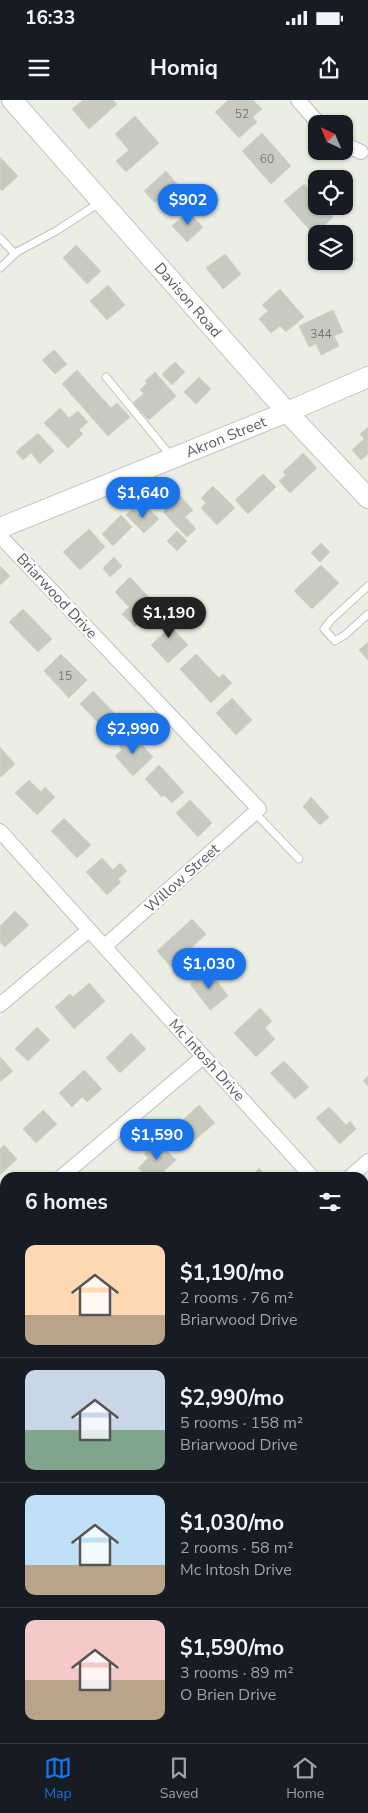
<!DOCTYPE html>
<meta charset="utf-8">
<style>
body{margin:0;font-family:"Nunito Sans",sans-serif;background:#20242c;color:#f1f3f6;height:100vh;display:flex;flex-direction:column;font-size:19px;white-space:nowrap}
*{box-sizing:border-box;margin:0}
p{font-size:16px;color:#9ea1a6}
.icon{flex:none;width:28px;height:28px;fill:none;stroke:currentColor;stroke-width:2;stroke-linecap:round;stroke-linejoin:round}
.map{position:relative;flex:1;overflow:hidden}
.sheet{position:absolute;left:0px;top:1072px;width:369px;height:571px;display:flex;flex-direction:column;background:#171b24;border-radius:15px 15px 0 0;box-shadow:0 1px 4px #0004}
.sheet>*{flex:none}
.needle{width:32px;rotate:316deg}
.buttons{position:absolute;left:308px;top:15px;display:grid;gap:10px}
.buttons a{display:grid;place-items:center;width:45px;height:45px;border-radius:10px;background:#171b24;box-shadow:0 1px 4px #0004;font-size:25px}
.price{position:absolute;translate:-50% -42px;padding:0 11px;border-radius:18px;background:#1a73e8;color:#fff;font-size:16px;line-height:32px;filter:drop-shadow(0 1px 2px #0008)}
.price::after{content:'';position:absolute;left:50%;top:30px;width:15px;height:11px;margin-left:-8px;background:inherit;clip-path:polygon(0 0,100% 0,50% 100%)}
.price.active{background:#222;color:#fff}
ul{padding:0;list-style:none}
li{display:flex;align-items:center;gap:15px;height:125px;padding:0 25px}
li+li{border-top:1px solid #363941}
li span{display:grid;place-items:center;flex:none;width:140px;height:100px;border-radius:10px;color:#555}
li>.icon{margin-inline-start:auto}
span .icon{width:60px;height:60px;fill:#fffc;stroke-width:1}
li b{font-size:21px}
h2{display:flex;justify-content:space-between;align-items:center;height:60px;padding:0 25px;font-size:21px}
.status{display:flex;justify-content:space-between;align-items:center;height:35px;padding:0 25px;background:#171b24;direction:ltr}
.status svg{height:14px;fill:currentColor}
header{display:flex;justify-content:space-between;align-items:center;height:65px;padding:0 25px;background:#171b24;font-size:22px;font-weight:700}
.tab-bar{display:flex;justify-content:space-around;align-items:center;height:70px;border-top:1px solid #363941;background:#171b24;font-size:14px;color:#9ea1a6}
.tab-bar a{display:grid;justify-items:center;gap:2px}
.tab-bar .active{color:#1a73e8}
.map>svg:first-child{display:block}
.building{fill:#c8cac0;stroke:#d0d4c1}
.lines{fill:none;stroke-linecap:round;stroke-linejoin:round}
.lane-casing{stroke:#bebdc5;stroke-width:9}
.street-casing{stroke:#bebdc5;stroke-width:16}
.secondary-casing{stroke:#c4c2cc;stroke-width:22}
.lane{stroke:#fff;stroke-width:7}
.street{stroke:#fff;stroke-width:14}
.secondary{stroke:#fff;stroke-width:20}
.labels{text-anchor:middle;stroke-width:4.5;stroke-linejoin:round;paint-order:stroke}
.number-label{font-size:12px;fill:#77777c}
.street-label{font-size:15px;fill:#5c5b65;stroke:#fff}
</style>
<div class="status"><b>16:33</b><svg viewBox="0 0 49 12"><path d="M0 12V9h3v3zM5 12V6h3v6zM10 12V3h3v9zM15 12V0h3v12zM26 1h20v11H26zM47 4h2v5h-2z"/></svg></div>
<header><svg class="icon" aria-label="menu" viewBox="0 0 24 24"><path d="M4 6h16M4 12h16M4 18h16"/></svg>Homiq<svg class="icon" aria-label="share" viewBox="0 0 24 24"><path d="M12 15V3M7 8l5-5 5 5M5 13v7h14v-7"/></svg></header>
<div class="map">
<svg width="368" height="1643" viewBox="0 0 368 1643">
<rect width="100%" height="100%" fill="#ebefe3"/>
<g class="building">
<path d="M81,0H113L117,4L89,29L72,9L82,1Z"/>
<path d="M228,0H253L262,9L253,17L257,22L239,38L215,12Z"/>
<path d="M135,16L159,43L126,72L116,61L129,50L115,34Z"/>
<path d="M262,33L291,66L271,84L242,51Z"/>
<path d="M0,57L18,76L2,91L0,89Z"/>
<path d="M166,71L177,84L155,103L144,91Z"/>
<path d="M304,84L316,98V106H324L333,117L314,135L284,101Z"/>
<path d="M188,111L203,127L187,142L172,126Z"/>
<path d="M76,145L101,171L87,184L63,158Z"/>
<path d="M225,154L241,174L223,189L206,168Z"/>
<path d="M108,185L125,205L107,220L90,201Z"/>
<path d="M280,189L304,217L286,232L280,226L271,233L259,219L268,211L262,205Z"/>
<path d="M333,210L343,232L334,236L339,246L321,255L316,244L309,247L299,226Z"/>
<path d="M54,250L67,264L55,274L42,260Z"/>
<path d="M175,262L185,272L172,285L162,274Z"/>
<path d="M77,270L111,308L117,303L130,317L108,336L62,284Z"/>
<path d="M155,272L176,296L149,320L133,303L144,293L140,290L147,283L145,281Z"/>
<path d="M199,277L211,289L196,304L184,292Z"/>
<path d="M60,308L69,318L78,311L88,322L79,330L83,334L68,348L44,323Z"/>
<path d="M368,327V354L361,360L352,350L364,339L360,334Z"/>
<path d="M38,333L54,351L40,364L31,353L23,360L16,352Z"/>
<path d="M303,353L317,368L290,393L279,381L286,375L283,372Z"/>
<path d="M263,374L276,387L248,414L235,400Z"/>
<path d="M213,386L235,408L217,425L201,408L206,403L201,398Z"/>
<path d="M180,396L193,410L185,417L196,429L187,437L163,412Z"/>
<path d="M147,407L159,419L144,433L126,415L133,408L139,415Z"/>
<path d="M121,415L132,427L113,446L102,434Z"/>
<path d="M89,429L105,447L80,470L63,452Z"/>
<path d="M177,431L187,441L177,451L167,441Z"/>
<path d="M321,443L330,452L320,462L311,453Z"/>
<path d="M114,457L122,466L110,477L103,468Z"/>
<path d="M321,465L339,483L312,509L294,491Z"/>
<path d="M0,466L10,476L0,485Z"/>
<path d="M130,477L157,506L135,527L122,514L129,507L115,492Z"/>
<path d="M23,509L52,539L38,552L9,522Z"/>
<path d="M169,511L180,522L173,529L188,545L168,563L151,545L166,531L158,522Z"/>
<path d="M368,542V560L359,550Z"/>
<path d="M61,554L87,580L69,598L44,571Z"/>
<path d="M196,554L219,578L223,574L232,583L211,603L180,569Z"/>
<path d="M93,591L122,621L109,634L80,604Z"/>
<path d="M232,598L252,620L236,635L216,613Z"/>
<path d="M132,634L153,657L133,676L115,656L122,650L119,646Z"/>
<path d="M0,647L15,664L1,677L0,676Z"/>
<path d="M159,665L184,692L172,703L164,695L162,697L145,679Z"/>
<path d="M29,680L41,692L45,687L55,697L37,715L15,693Z"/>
<path d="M311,697L329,717L320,725L303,707Z"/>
<path d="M190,700L212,723L198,737L176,713Z"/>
<path d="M64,718L91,745L77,758L51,731Z"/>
<path d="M102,758L113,770L120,763L127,771L118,779L121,782L107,795L86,772Z"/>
<path d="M15,811L29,825L5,847L0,842V826Z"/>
<path d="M192,819L206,834L171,867L157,851Z"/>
<path d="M209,870L228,896L210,910L190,884Z"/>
<path d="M89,883L105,901L74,929L55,907L70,894L73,897Z"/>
<path d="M260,908L272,921L265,928L275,939L256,957L234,933Z"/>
<path d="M37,927L50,940L28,961L15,949Z"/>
<path d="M131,933L146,949L120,973L106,958Z"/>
<path d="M0,957L13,971L0,982Z"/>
<path d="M284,961L309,987L295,999L270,973Z"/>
<path d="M84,970L102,989L87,1002L82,997L72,1007L59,993Z"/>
<path d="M368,976V986L363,981Z"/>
<path d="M199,1005L215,1023L189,1045L174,1028Z"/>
<path d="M329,1007L346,1025L350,1021L356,1029L340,1044L316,1018Z"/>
<path d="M43,1010L57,1024L36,1043L23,1029Z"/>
<path d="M158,1041L176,1060L157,1078H148L138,1068L148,1058L144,1054Z"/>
<path d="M4,1045L17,1059L0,1075V1049Z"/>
<path d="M259,1068L268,1078H250Z"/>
<path d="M5,1172V1191L0,1185V1176Z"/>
<path d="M367,1235L368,1270L364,1274V1238Z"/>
<path d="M0,1294L5,1296V1302L0,1319L5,1320V1332L0,1330Z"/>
<path d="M0,1353L2,1363L5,1362V1380L0,1381Z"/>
<path d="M368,1376V1415L364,1410V1380Z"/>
<path d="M368,1502V1530L364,1534V1506Z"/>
<path d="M5,1510V1539L0,1533V1515Z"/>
<path d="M95,1639H111L107,1643H98Z"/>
<rect x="233" y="1639" width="25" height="4"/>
</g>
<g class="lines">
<defs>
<g id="lane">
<path d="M0,138L15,154"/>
<path d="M0,168L17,152L56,131L99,103"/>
<path d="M106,277L171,356"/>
<path d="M368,486L331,520L324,529L335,541L345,535L368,514"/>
<path d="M255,713L299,759"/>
</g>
<g id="street">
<path d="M298,0L319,24"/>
<path d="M344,44L361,52"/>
<path d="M0,436L259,709L105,846"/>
<path d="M0,731L313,1078"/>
<path d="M0,905L89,830"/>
<path d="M60,1078L203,957"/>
<path d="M349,1078L368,1061"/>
<path d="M0,1128L5,1123"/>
<path d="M364,1329L368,1325"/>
<path d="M0,1586L5,1592"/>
<path d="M364,1590L368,1586"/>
<path d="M46,1639L49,1643"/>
<path d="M317,1643V1639"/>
</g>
<g id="secondary">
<path d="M12,0L287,312L368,398"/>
<path d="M0,428L287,312L368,277"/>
</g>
</defs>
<use href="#lane" class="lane-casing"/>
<use href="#street" class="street-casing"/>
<use href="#secondary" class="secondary-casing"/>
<use href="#lane" class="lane"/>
<use href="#street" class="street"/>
<use href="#secondary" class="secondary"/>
</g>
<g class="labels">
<g class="number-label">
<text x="242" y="18">52</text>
<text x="267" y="63">60</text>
<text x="321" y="238">344</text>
<text x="65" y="580">15</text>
</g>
<g class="street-label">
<text transform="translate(188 200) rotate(49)" y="5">Davison Road</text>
<text transform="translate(226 337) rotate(-22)" y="5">Akron Street</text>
<text transform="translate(57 496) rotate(47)" y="5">Briarwood Drive</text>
<text transform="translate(182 778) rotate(-42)" y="5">Willow Street</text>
<text transform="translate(207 960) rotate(48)" y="5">Mc Intosh Drive</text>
</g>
</g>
</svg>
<div class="buttons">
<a><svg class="needle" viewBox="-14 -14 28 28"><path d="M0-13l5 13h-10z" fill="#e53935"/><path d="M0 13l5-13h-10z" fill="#9ea1a6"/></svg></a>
<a><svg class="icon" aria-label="locate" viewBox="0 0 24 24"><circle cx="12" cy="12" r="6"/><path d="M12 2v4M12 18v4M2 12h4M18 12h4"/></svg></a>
<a><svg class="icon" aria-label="layers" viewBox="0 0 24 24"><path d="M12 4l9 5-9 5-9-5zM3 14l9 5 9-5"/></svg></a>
</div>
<b class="price" style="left:188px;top:126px">$902</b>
<b class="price" style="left:143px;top:419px">$1,640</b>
<b class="price active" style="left:169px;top:539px">$1,190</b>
<b class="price" style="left:133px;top:655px">$2,990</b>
<b class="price" style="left:209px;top:890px">$1,030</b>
<b class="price" style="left:157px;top:1061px">$1,590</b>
<section class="sheet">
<h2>6 homes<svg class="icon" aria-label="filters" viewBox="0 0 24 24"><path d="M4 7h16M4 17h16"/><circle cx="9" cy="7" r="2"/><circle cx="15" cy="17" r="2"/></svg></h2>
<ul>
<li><span style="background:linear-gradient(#ffd9b3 70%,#b9a48a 0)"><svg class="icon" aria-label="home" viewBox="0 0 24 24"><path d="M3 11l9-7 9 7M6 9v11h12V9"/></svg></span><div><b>$1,190/mo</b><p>2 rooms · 76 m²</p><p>Briarwood Drive</p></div></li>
<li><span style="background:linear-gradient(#c9d6e8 60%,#7fa58c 0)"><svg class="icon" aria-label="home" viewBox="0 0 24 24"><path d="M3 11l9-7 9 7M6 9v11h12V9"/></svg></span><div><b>$2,990/mo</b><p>5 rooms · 158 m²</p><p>Briarwood Drive</p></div></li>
<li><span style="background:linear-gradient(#bfe0f5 70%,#b9a48a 0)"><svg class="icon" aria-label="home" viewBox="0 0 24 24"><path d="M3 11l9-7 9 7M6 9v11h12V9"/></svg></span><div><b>$1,030/mo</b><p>2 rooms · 58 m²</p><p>Mc Intosh Drive</p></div></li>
<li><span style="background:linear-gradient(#f6c9c9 60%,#b9a48a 0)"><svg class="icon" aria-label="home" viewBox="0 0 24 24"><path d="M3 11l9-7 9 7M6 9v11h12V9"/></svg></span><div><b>$1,590/mo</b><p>3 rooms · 89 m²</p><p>O Brien Drive</p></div></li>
</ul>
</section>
</div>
<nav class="tab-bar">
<a class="active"><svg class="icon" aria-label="map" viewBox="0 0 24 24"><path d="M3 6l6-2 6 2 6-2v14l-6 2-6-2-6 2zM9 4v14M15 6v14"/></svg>Map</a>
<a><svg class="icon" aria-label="saved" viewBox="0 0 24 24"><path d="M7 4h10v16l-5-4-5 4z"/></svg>Saved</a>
<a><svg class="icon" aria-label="home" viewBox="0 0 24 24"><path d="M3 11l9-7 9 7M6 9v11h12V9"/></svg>Home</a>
</nav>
